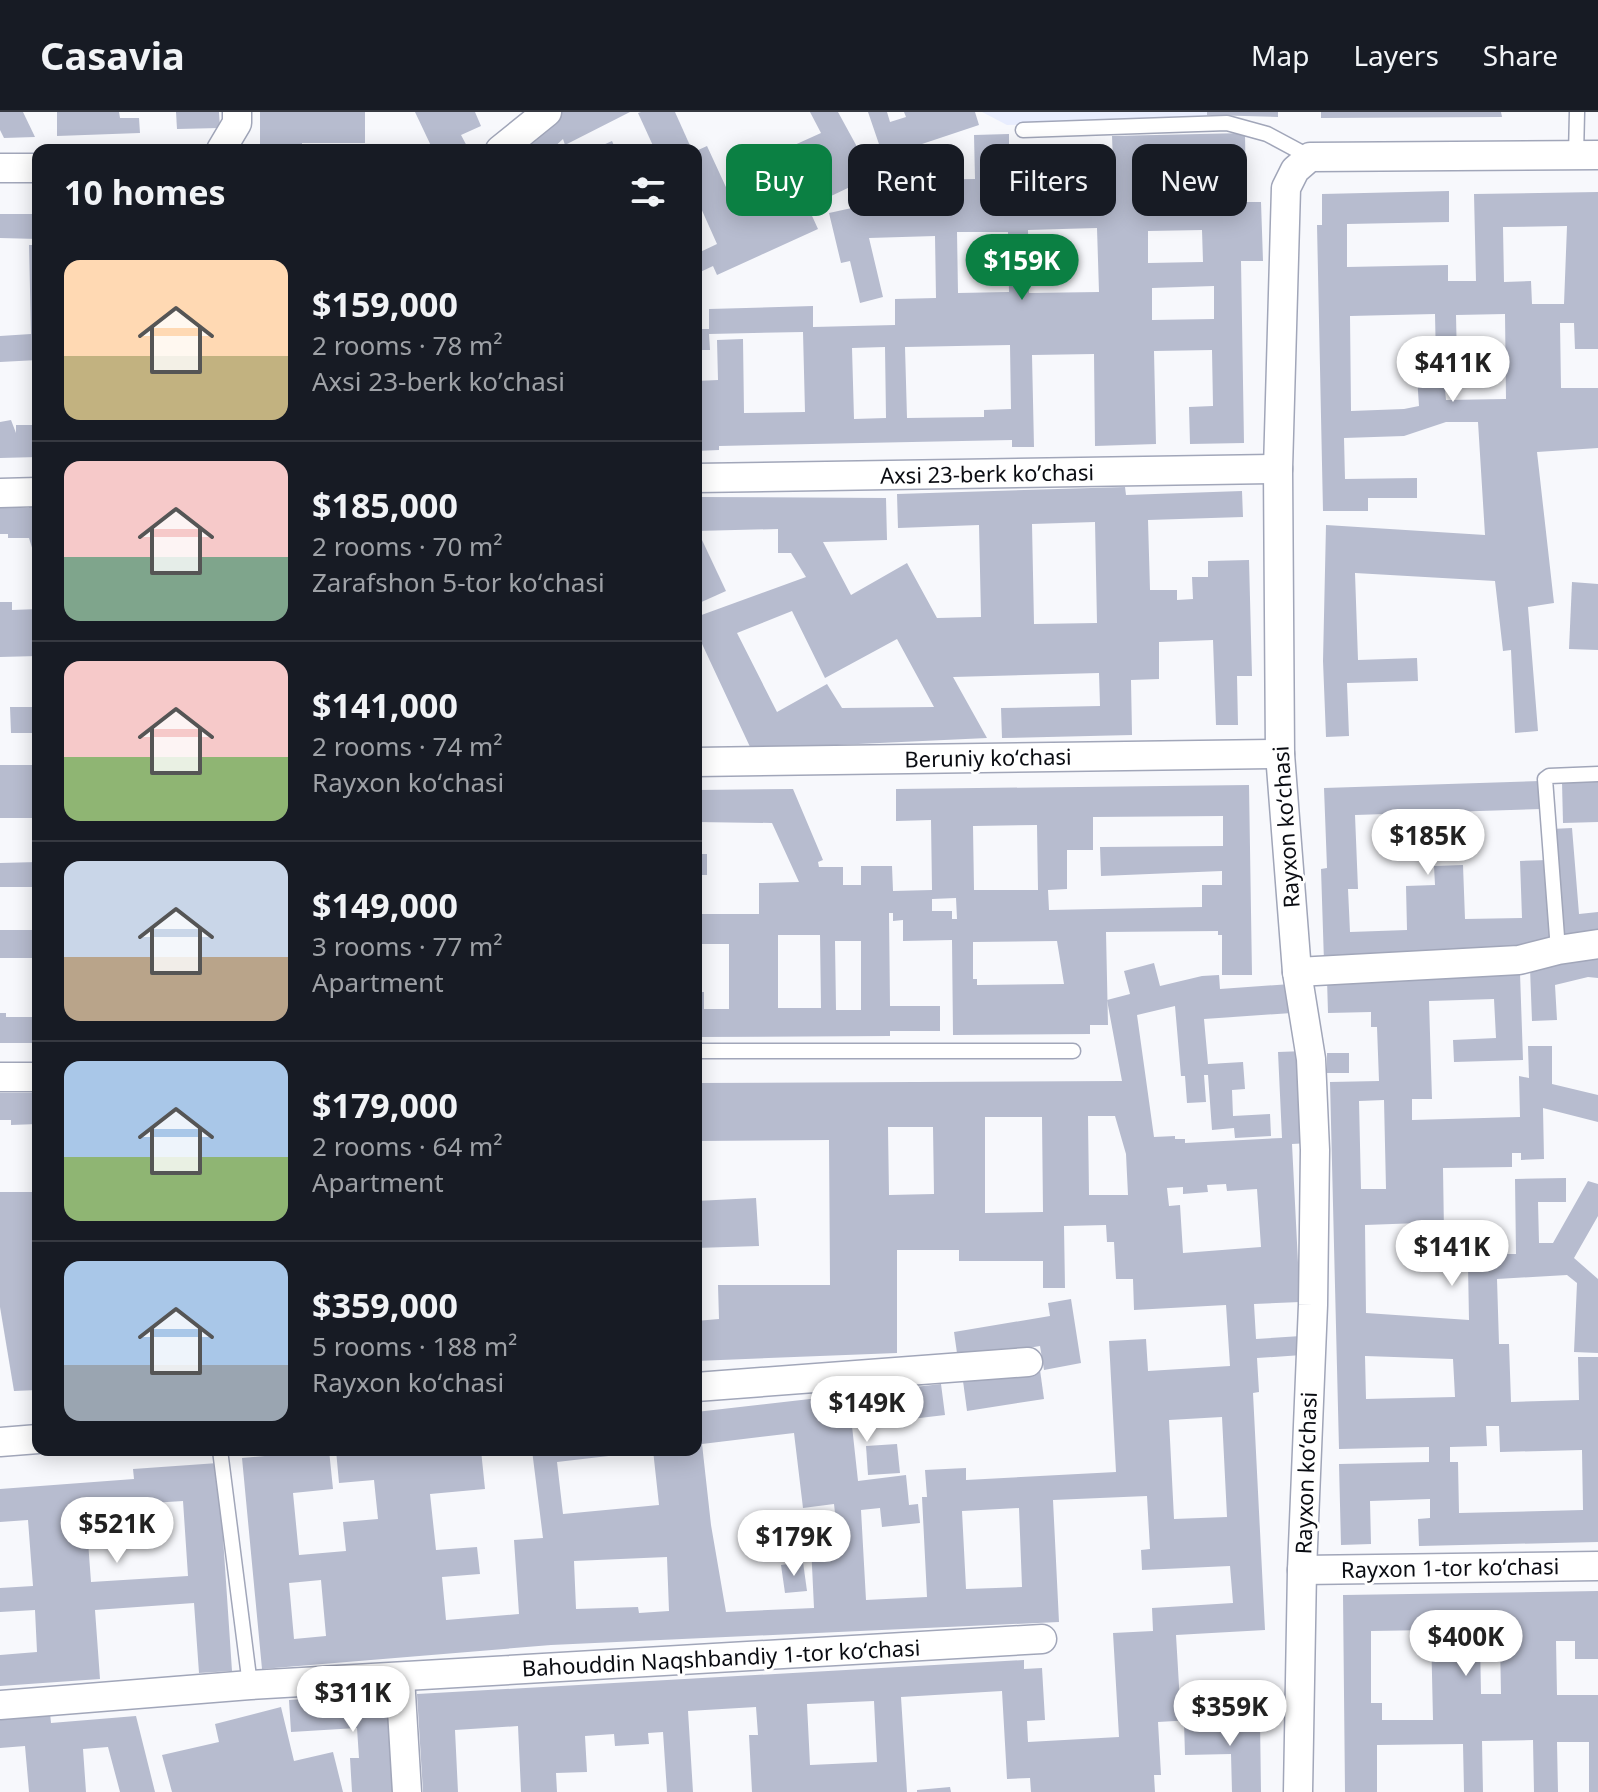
<!DOCTYPE html>
<meta charset="utf-8">
<style>
body{margin:0;font-family:"Noto Sans",sans-serif;background:#242831;color:#f1f3f6;height:100vh;display:flex;flex-direction:column;font-size:30px;white-space:nowrap}
*{box-sizing:border-box;margin:0}
p{font-size:26px;color:#9ea1a6}
.icon{flex:none;width:44px;height:44px;fill:none;stroke:currentColor;stroke-width:2;stroke-linecap:round;stroke-linejoin:round}
.map{position:relative;flex:1;overflow:hidden}
.side{position:absolute;left:32px;top:32px;width:670px;height:1312px;display:flex;flex-direction:column;background:#171b24;border-radius:16px;box-shadow:0 4px 20px #0003}
.side>*{flex:none}
.guide{position:absolute;left:726px;top:32px;width:752px;height:72px;display:flex;gap:16px}
.price{position:absolute;translate:-50% -68px;padding:0 18px;border-radius:28px;background:#fff;color:#222;font-size:26px;line-height:52px;filter:drop-shadow(0 2px 4px #0008)}
.price::after{content:'';position:absolute;left:50%;top:48px;width:24px;height:18px;margin-left:-12px;background:inherit;clip-path:polygon(0 0,100% 0,50% 100%)}
.price.on{background:#0b8043;color:#fff}
ul{padding:0;list-style:none}
li{display:flex;align-items:center;gap:24px;height:200px;padding:0 32px}
li+li{border-top:2px solid #363941}
li span{display:grid;place-items:center;flex:none;width:224px;height:160px;border-radius:16px;color:#555}
li>.icon{margin-inline-start:auto}
span .icon{width:96px;height:96px;fill:#fffc;stroke-width:1}
li b{font-size:34px}
h2{display:flex;justify-content:space-between;align-items:center;height:96px;padding:0 32px;font-size:34px}
.tag{padding:0 28px;border-radius:16px;background:#171b24;box-shadow:0 4px 20px #0003;font-size:28px;line-height:72px}
.tag.on{background:#0b8043;color:#fff}
header{display:flex;align-items:center;gap:48px;box-sizing:border-box;height:112px;padding:0 40px;background:#171b24;border-bottom:2px solid #363941}
header strong{font-size:38px}
nav{display:flex;gap:44px;margin-inline-start:auto;font-size:28px}
.map>svg:first-child{display:block}
.built{fill:#e8edfe}
.building{fill:#b7bccf;fill-rule:evenodd}
.lines{fill:none;stroke-linecap:round;stroke-linejoin:round}
.lane-casing{stroke:#a1a6b9;stroke-width:17}
.street-casing{stroke:#a1a6b9;stroke-width:31}
.lane{stroke:#fff;stroke-width:14}
.street{stroke:#fff;stroke-width:28}
.labels{text-anchor:middle;stroke-width:6;stroke-linejoin:round;paint-order:stroke}
.street-label{font-size:22px;fill:#0a0c12;stroke:#fff}
</style>
<header>
<strong>Casavia</strong>
<nav><a>Map</a><a>Layers</a><a>Share</a></nav>
</header>
<div class="map">
<svg width="1598" height="1680" viewBox="0 0 1598 1680">
<rect width="100%" height="100%" fill="#f7f8fc"/>
<path class="built" d="M982,0H1210V9L1007,13Z"/>
<g class="building">
<path d="M0,0H23L35,25L4,26L0,18Z"/>
<path d="M57,0H119L120,6H139L140,21L57,24Z"/>
<path d="M176,0H219L220,16L177,17Z"/>
<path d="M260,0H365V31H302V38H232L241,32H260Z"/>
<path d="M415,0H475L481,14L461,23L469,38H433Z"/>
<path d="M557,0H630L565,33L563,27L551,38H525L554,10Z"/>
<path d="M641,0H675L692,38H655L638,1Z"/>
<path d="M810,0H838L873,64L808,95L818,117L717,163L713,154L696,162V142L717,132L696,85V39L707,34L737,99L809,66L790,35L821,21Z"/>
<path d="M868,0H887L890,10L906,5L904,0H975L979,13L901,39L898,33L881,38Z"/>
<path d="M1207,0H1278V5L1207,3Z"/>
<path d="M1321,0H1501L1502,5L1321,6Z"/>
<path d="M1245,21L1246,90H1261L1263,149H1241L1244,331L1190,332L1189,295L1213,294L1212,238L1154,239L1156,332L1095,334L1094,242L1032,243L1034,335H1012V328L719,334V338L696,339V269L718,268L717,228L743,227L744,301L805,300L803,220L709,222L710,238H696V217H709V197L813,194V215L895,213V187L936,186L935,124L869,126L883,185L860,191L850,149L841,151L829,101L861,94L903,93V68L975,67L974,23L1009,22V51L1113,49L1112,24ZM1211,49L1212,68L1134,71L1133,52ZM1033,66H1047L1048,79L1113,78L1114,93L1008,95V91L1033,90ZM1097,116L1099,180L1029,181L1028,118ZM1202,118L1203,150L1148,151V119ZM957,120H1008L1009,180L958,181ZM1214,174V207L1152,208V176ZM1010,233L1011,297L984,298V305L907,306L905,235ZM885,235L886,306L854,307L852,236Z"/>
<path d="M612,29L616,38H592Z"/>
<path d="M1449,79V110L1347,112V155L1448,153V169H1476L1474,82L1598,80V237H1575L1574,211H1560L1561,276H1598V336L1537,340L1554,491L1528,495L1538,619L1515,621L1511,538L1503,539L1495,469L1355,461L1358,548L1417,546L1418,569L1347,571L1349,624L1326,625L1323,549L1326,413L1485,423L1478,310H1446L1404,324L1344,326L1345,367L1417,366V386H1368V399H1323L1317,113H1322V82ZM1567,114L1564,192H1532L1531,169L1504,170L1503,115ZM1435,202L1436,249L1416,250L1419,294L1404,297L1351,299L1350,204ZM1505,202L1506,287L1446,288L1442,249H1457L1456,203Z"/>
<path d="M0,102H38V127L0,126Z"/>
<path d="M29,133H38V248L0,250V224L31,222Z"/>
<path d="M11,308L16,321V313H38V345L0,346V310Z"/>
<path d="M1125,375L1126,383L1242,379L1243,405L1148,408L1150,478H1177V488L1193,487L1192,465H1208V449L1249,448L1252,564H1237L1238,613H1216L1213,528L1159,530V567L1131,568L1132,623L1002,626L1001,596L1100,594L1099,561L953,565L987,626L751,637L696,519V505L806,465L791,441H778V417L696,419V385L886,386L887,428L823,430L851,483L907,451L937,506L981,505L979,413L898,416L897,382ZM1095,410L1097,511L1034,512L1032,412ZM792,499L825,566L897,527L934,595L842,596L827,572L777,600L737,521Z"/>
<path d="M28,389H38L37,452L29,426H8V422H0V396H29Z"/>
<path d="M702,428L726,479L697,492L696,431Z"/>
<path d="M1572,470L1598,472V538L1569,537Z"/>
<path d="M0,490H12V498L38,497V544L0,545Z"/>
<path d="M10,595H38V706H0V653H34L33,621H11Z"/>
<path d="M1540,669L1541,697L1355,703L1358,777H1348L1350,820L1407,818L1406,774L1435,773L1434,754L1463,753L1465,807L1522,806L1520,749L1549,748L1553,832L1324,850L1321,757L1327,756L1324,676Z"/>
<path d="M1598,669V710L1563,711L1562,670Z"/>
<path d="M1249,673L1252,863H1222V823H1218V819L1106,820L1108,913H1090V922L953,923L952,828L903,829V808L893,809V801H889L890,894H940V919H890V924L696,925V880H704V897H729V832H696V802H759V771L799,770L772,711L696,710V678L793,677L823,748L818,750L819,755H843V773H861V754H892L893,779L932,778L931,708L896,709V677ZM1223,704V734L1100,735L1101,764L1222,759V773H1202V795L1049,798L1048,778L1067,777V738H1093V705ZM1037,713L1038,778H974L973,714ZM956,786L957,807H952V799H932V787ZM778,823H820L821,896H778ZM835,829H861V898H836ZM1057,829L1064,872L977,873V867H973V830Z"/>
<path d="M1572,716L1579,802L1598,800V823L1561,826L1551,717Z"/>
<rect x="696" y="742" width="11" height="21"/>
<path d="M38,750V846H0V818H35V775H0V751Z"/>
<path d="M1598,840V866L1588,865L1555,873L1557,908L1532,909L1530,856Z"/>
<path d="M1154,851L1160,874L1202,864L1219,863L1220,877L1291,872L1292,901L1204,907L1208,952L1243,950L1245,977L1232,978L1233,1004L1270,1002L1271,1024L1235,1026L1234,1016L1212,1018L1208,963H1204L1206,990L1187,991L1185,964H1181L1175,894L1137,903L1154,1025L1175,1024V1027H1185V1031L1282,1026L1278,940L1305,939L1310,1031L1292,1032L1300,1190L1254,1192L1256,1227L1301,1224L1302,1243L1257,1246L1259,1280L1253,1281L1265,1518L1176,1523L1180,1591L1257,1587L1258,1604L1158,1610L1161,1663H1154L1155,1680H1031L1030,1666L1007,1667L1002,1579L901,1585L907,1680H752L749,1623H758L756,1595L688,1599L693,1680H667L663,1620L648,1621L649,1632L615,1634L614,1622L585,1624L587,1660L556,1661L557,1680H521L518,1614L455,1618L458,1680H423L417,1582L1024,1548V1557L1042,1556L1045,1608L1027,1609L1028,1630L1119,1625L1113,1521L1153,1519L1152,1496L1233,1491L1230,1454L1142,1458L1141,1438L1150,1437L1147,1384L1053,1388L1059,1510L551,1533L262,1557L242,1346L329,1338L333,1377L293,1381L299,1443L346,1439L343,1410L378,1407L374,1368L339,1371L336,1338H481L485,1377L430,1382L436,1438L477,1435L480,1462L442,1465L446,1508L519,1502L514,1428L543,1426L532,1338H643V1340L557,1350L563,1402L659,1393L653,1338H696V1300L941,1272L945,1303L852,1314L858,1369L906,1363L909,1393L918,1392L920,1411L882,1415L880,1396L861,1398L866,1488L927,1485L922,1385H927L925,1358L966,1356V1368L1116,1360L1109,1229L1146,1227L1148,1259L1230,1254L1226,1193L1134,1198L1133,1167H1116L1114,1130H1107L1106,1113L1064,1114L1065,1176H1043V1149H959V1138H897V1241L696,1249V1209L719,1207L718,1173H830L829,1028L696,1029V971L1122,969L1107,888L1130,882L1124,859ZM1088,1004H1115L1126,1042L1128,1083H1089ZM985,1005H1042L1043,1100L985,1101ZM888,1015H933L934,1082L889,1083ZM1226,1072L1227,1079L1257,1077L1261,1135L1183,1141L1180,1093L1169,1094L1167,1076L1183,1075V1082L1208,1080L1207,1073ZM1222,1305L1227,1405L1174,1407L1169,1308ZM794,1321L803,1396L834,1392L835,1401L772,1404L773,1434L811,1433L814,1496L726,1500L711,1413L702,1332ZM1019,1396L1022,1475L966,1477L962,1399ZM667,1445L669,1499L639,1501L638,1495L576,1497L574,1449ZM321,1468L326,1524L294,1527L289,1471ZM874,1589L877,1650L810,1653L807,1592Z"/>
<path d="M1520,861L1523,948L1454,950L1453,928L1496,926L1494,887L1429,889L1432,987H1412V1008L1520,1005L1519,964L1529,966L1528,934H1552V972L1598,983V1010L1543,996L1544,1047L1521,1048V1041H1512V1055L1443,1056L1444,1121L1504,1119L1505,1142H1516L1515,1067L1566,1066V1090H1538L1539,1131H1553L1588,1069L1598,1072V1104L1574,1146L1598,1167V1241L1574,1240L1577,1171L1567,1163L1497,1167L1499,1232H1509L1511,1290L1579,1288L1578,1245H1598V1430L1419,1434L1418,1407L1430,1406V1387L1370,1389L1371,1432L1341,1433L1339,1352L1429,1350V1335L1339,1337L1330,970L1379,969L1377,915H1371V900L1328,901L1327,867ZM1384,988L1386,1077H1361L1359,989ZM1420,1111L1421,1154L1468,1153L1469,1208L1366,1201L1365,1113ZM1365,1244L1453,1247L1455,1285L1366,1287ZM1486,1314H1499L1500,1340L1582,1338L1583,1398L1459,1401L1458,1350H1450V1335L1487,1334Z"/>
<path d="M0,901H6V905H38V931H0Z"/>
<rect x="1327" y="941" width="22" height="20"/>
<path d="M0,981H38V1012L11,1013V1008H0Z"/>
<path d="M0,1080H38V1278L14,1279L0,1195Z"/>
<path d="M756,1086L759,1134L696,1136V1089Z"/>
<path d="M1071,1187L1081,1251L1044,1258L1040,1234L958,1248L954,1220L1050,1204L1048,1191Z"/>
<path d="M1040,1258L1044,1287L967,1299L963,1269Z"/>
<path d="M897,1332L900,1361L868,1363L866,1334Z"/>
<path d="M218,1351L232,1559L199,1561L194,1491L95,1498L100,1567L0,1574V1543L37,1540L35,1498L0,1500V1476L33,1474L28,1408L0,1410V1377L134,1367L133,1357ZM183,1389L188,1464L91,1470L86,1402L136,1398V1392Z"/>
<path d="M803,1450L807,1479L785,1481L781,1453Z"/>
<path d="M1598,1479V1547H1575V1529H1556L1557,1583H1598V1680H1589V1630H1557L1558,1680H1534L1533,1628L1482,1629L1483,1680H1464L1463,1632L1377,1633V1680H1345L1343,1483ZM1431,1518L1433,1608H1382V1591H1371V1519ZM1480,1530H1500L1501,1582H1481Z"/>
<path d="M387,1582L393,1680H352L350,1646H359L357,1616L291,1620L289,1588Z"/>
<path d="M281,1595L294,1649L333,1640L343,1680H172L162,1643L219,1630L215,1612Z"/>
<path d="M50,1601L51,1611L136,1604L155,1680H120L108,1635L83,1637L86,1680H29L25,1634L0,1636V1605Z"/>
<path d="M1260,1608L1261,1680H1232L1231,1642L1185,1643L1184,1610Z"/>
<path d="M950,1675L951,1680H917V1678Z"/>
</g>
<g class="lines">
<defs>
<g id="lane">
<path d="M1023,18L1227,11L1267,22L1310,45"/>
<path d="M1576,44L1577,0"/>
<path d="M1558,838L1545,667L1549,664L1598,662"/>
<path d="M696,939H1073"/>
<path d="M220,1338L250,1573"/>
</g>
<g id="street">
<path d="M221,38L237,11V0"/>
<path d="M500,38L547,0"/>
<path d="M0,56H38"/>
<path d="M696,366L1278,357"/>
<path d="M0,381L38,380"/>
<path d="M696,650L1280,642"/>
<path d="M1297,860L1519,848L1558,838L1598,832"/>
<path d="M0,965H38"/>
<path d="M696,1275L1028,1250"/>
<path d="M0,1330L38,1327"/>
<path d="M1302,1458L1598,1454"/>
<path d="M400,1565L407,1680"/>
<path d="M0,1593L250,1573L1042,1527"/>
<path d="M1298,1680L1302,1458L1313,1193L1315,1038L1311,947L1297,860L1280,642L1278,357L1286,76L1295,58L1310,45L1598,43"/>
</g>
</defs>
<use href="#lane" class="lane-casing"/>
<use href="#street" class="street-casing"/>
<use href="#lane" class="lane"/>
<use href="#street" class="street"/>
</g>
<g class="labels">
<g class="street-label">
<text transform="translate(987 362) rotate(-1)" y="8">Аxsi 23-berk koʼchasi</text>
<text transform="translate(988 646) rotate(-1)" y="8">Beruniy koʻchasi</text>
<text transform="translate(1286 715) rotate(-94)" y="8">Rayxon koʻchasi</text>
<text transform="translate(1306 1361) rotate(-88)" y="8">Rayxon koʻchasi</text>
<text transform="translate(1450 1456) rotate(-1)" y="8">Rayxon 1-tor koʻchasi</text>
<text transform="translate(721 1546) rotate(-3)" y="8">Bahouddin Naqshbandiy 1-tor koʻchasi</text>
</g>
</g>
</svg>
<b class="price on" style="left:1022px;top:190px">$159K</b>
<b class="price" style="left:1453px;top:292px">$411K</b>
<b class="price" style="left:1428px;top:765px">$185K</b>
<b class="price" style="left:1452px;top:1176px">$141K</b>
<b class="price" style="left:867px;top:1332px">$149K</b>
<b class="price" style="left:117px;top:1453px">$521K</b>
<b class="price" style="left:794px;top:1466px">$179K</b>
<b class="price" style="left:1466px;top:1566px">$400K</b>
<b class="price" style="left:353px;top:1622px">$311K</b>
<b class="price" style="left:1230px;top:1636px">$359K</b>
<div class="guide">
<a class="tag on">Buy</a>
<a class="tag">Rent</a>
<a class="tag">Filters</a>
<a class="tag">New</a>
</div>
<section class="side">
<h2>10 homes<svg class="icon" aria-label="filters" viewBox="0 0 24 24"><path d="M4 7h16M4 17h16"/><circle cx="9" cy="7" r="2"/><circle cx="15" cy="17" r="2"/></svg></h2>
<ul>
<li><span style="background:linear-gradient(#ffd9b3 60%,#c2b280 0)"><svg class="icon" aria-label="home" viewBox="0 0 24 24"><path d="M3 11l9-7 9 7M6 9v11h12V9"/></svg></span><div><b>$159,000</b><p>2 rooms · 78 m²</p><p>Аxsi 23-berk koʼchasi</p></div></li>
<li><span style="background:linear-gradient(#f6c9c9 60%,#7fa58c 0)"><svg class="icon" aria-label="home" viewBox="0 0 24 24"><path d="M3 11l9-7 9 7M6 9v11h12V9"/></svg></span><div><b>$185,000</b><p>2 rooms · 70 m²</p><p>Zarafshon 5-tor koʻchasi</p></div></li>
<li><span style="background:linear-gradient(#f6c9c9 60%,#8fb573 0)"><svg class="icon" aria-label="home" viewBox="0 0 24 24"><path d="M3 11l9-7 9 7M6 9v11h12V9"/></svg></span><div><b>$141,000</b><p>2 rooms · 74 m²</p><p>Rayxon koʻchasi</p></div></li>
<li><span style="background:linear-gradient(#c9d6e8 60%,#b9a48a 0)"><svg class="icon" aria-label="home" viewBox="0 0 24 24"><path d="M3 11l9-7 9 7M6 9v11h12V9"/></svg></span><div><b>$149,000</b><p>3 rooms · 77 m²</p><p>Apartment</p></div></li>
<li><span style="background:linear-gradient(#a9c7e8 60%,#8fb573 0)"><svg class="icon" aria-label="home" viewBox="0 0 24 24"><path d="M3 11l9-7 9 7M6 9v11h12V9"/></svg></span><div><b>$179,000</b><p>2 rooms · 64 m²</p><p>Apartment</p></div></li>
<li><span style="background:linear-gradient(#a9c7e8 65%,#9aa5b1 0)"><svg class="icon" aria-label="home" viewBox="0 0 24 24"><path d="M3 11l9-7 9 7M6 9v11h12V9"/></svg></span><div><b>$359,000</b><p>5 rooms · 188 m²</p><p>Rayxon koʻchasi</p></div></li>
</ul>
</section>
</div>
